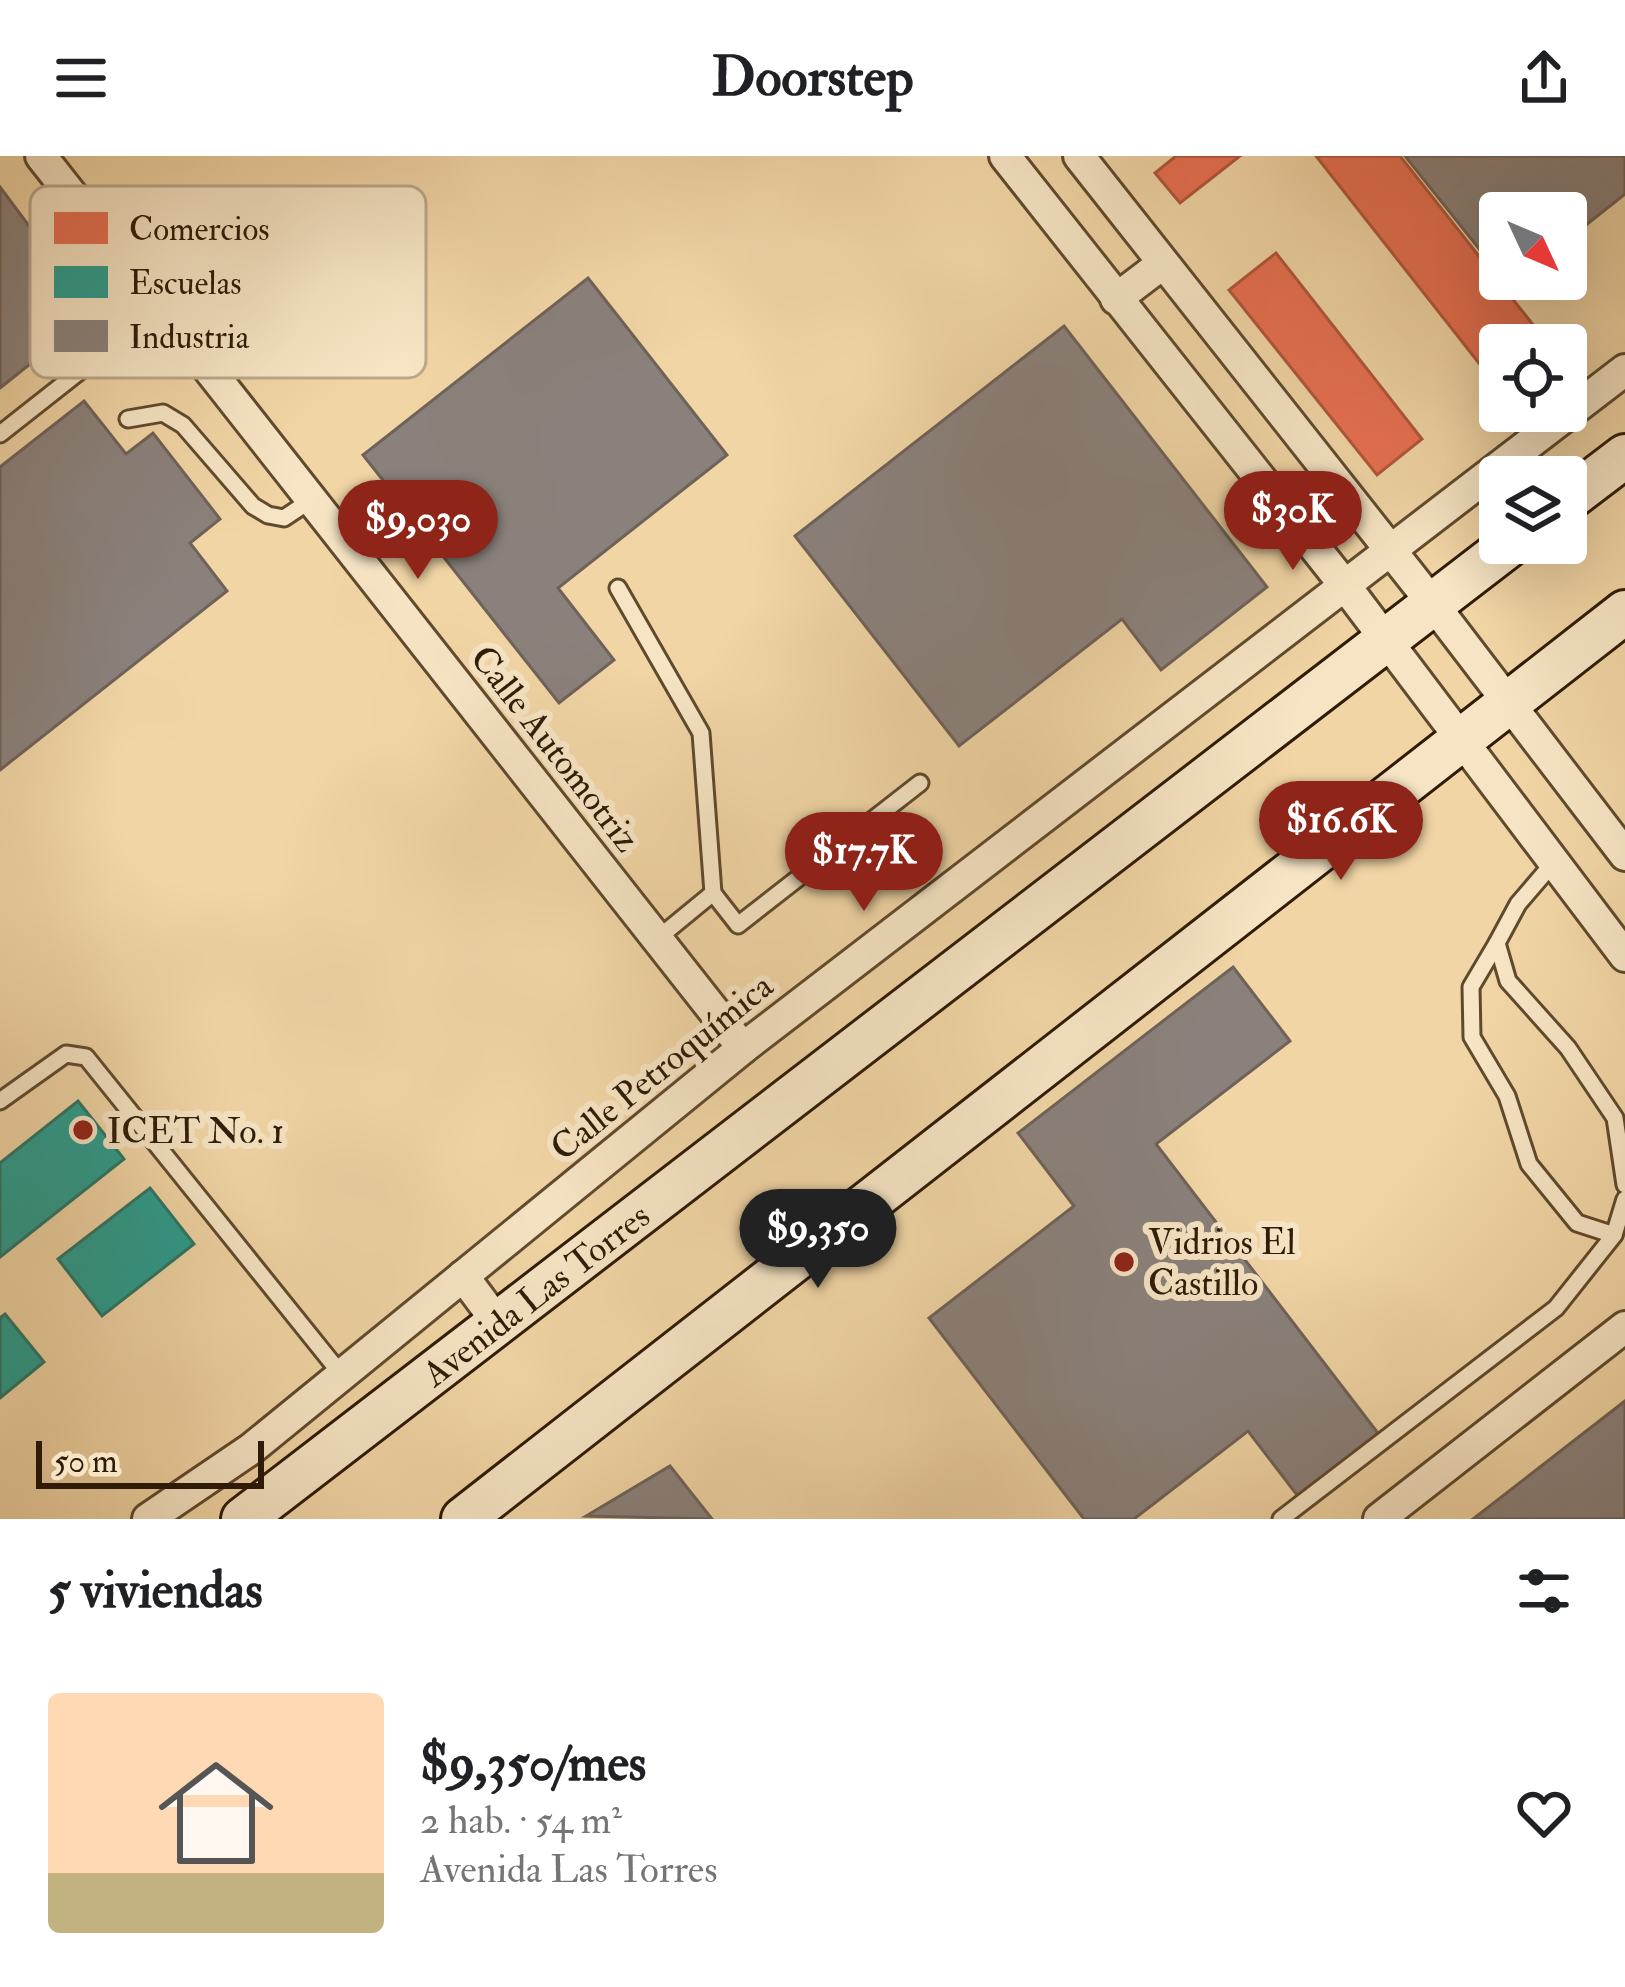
<!DOCTYPE html>
<html lang="es">
<meta charset="utf-8">
<style>
body{margin:0;font-family:"IM FELL Double Pica",serif;background:#f6f6f6;color:#202124;height:100vh;display:flex;flex-direction:column;font-size:45px;white-space:nowrap}
*{box-sizing:border-box;margin:0}
p{font-size:39px;color:#757577}
.icon{flex:none;width:66px;height:66px;fill:none;stroke:currentColor;stroke-width:2;stroke-linecap:round;stroke-linejoin:round}
.map{position:relative;height:1363px;overflow:hidden}
.side{display:flex;flex-direction:column;background:#fff;flex:1}
.side>*{flex:none}
.needle{width:78px;rotate:134deg}
.tools{position:absolute;left:1479px;top:36px;display:grid;gap:24px}
.tools a{display:grid;place-items:center;width:108px;height:108px;border-radius:12px;background:#fff;box-shadow:0 12px 48px #0002;font-size:60px}
.scale{position:absolute;left:36px;bottom:30px;width:228px;box-sizing:border-box;padding-left:12px;border:6px solid #2f1b07;border-top:0;font-size:33px;line-height:42px;white-space:nowrap;color:#2f1b07;-webkit-text-stroke:9px #f6e4c4;paint-order:stroke}
.price{position:absolute;translate:-50% -102px;padding:0 27px;border-radius:42px;background:#8f2418;color:#fff;font-size:39px;line-height:78px;filter:drop-shadow(0 3px 6px #0008)}
.price::after{content:'';position:absolute;left:50%;top:72px;width:36px;height:27px;margin-left:-18px;background:inherit;clip-path:polygon(0 0,100% 0,50% 100%)}
.price.current{background:#222;color:#fff}
ul{padding:0;list-style:none}
li{display:flex;align-items:center;gap:36px;height:300px;padding:0 48px}
li+li{border-top:3px solid #e0e0e0}
li span{display:grid;place-items:center;flex:none;width:336px;height:240px;border-radius:12px;color:#555}
li>.icon{margin-inline-start:auto}
span .icon{width:144px;height:144px;fill:#fffc;stroke-width:1}
li b{font-size:51px}
h2{display:flex;justify-content:space-between;align-items:center;height:144px;padding:0 48px;font-size:51px}
header{display:flex;justify-content:space-between;align-items:center;height:156px;padding:0 48px;background:#fff;font-size:54px;font-weight:700}
.map>svg:first-child{display:block}
.shops{fill:#e76f51;stroke:#b0563b;stroke-width:3}
.schools{fill:#2a9d8f;stroke:#2c7666;stroke-width:3}
.industry{fill:#8a817c;stroke:#6f6259;stroke-width:3}
.lines{fill:none;stroke-linecap:round;stroke-linejoin:round}
.service-casing{stroke:#604a2e;stroke-width:21}
.minor-casing{stroke:#604a2e;stroke-width:36}
.secondary-casing{stroke:#2f1b07;stroke-width:48}
.service{stroke:#f6e4c4;stroke-width:15}
.minor{stroke:#f6e4c4;stroke-width:30}
.secondary{stroke:#f6e4c4;stroke-width:42}
.poi-dot{fill:#8f2418;stroke:#f6e4c4;stroke-width:4.5}
.labels{text-anchor:middle;stroke-width:12;stroke-linejoin:round;paint-order:stroke}
.street-label{font-size:36px;fill:#2f1b07;stroke:#f6e4c4}
.poi-label{font-size:36px;fill:#2f1b07;stroke:#f6e4c4;text-anchor:start}
.key{fill:#f6e4c4;stroke:#baa88b;stroke-width:3}
.key-label{font-size:33px;fill:#2f1b07}
</style>
<header><svg class="icon" aria-label="menu" viewBox="0 0 24 24"><path d="M4 6h16M4 12h16M4 18h16"/></svg>Doorstep<svg class="icon" aria-label="share" viewBox="0 0 24 24"><path d="M12 15V3M7 8l5-5 5 5M5 13v7h14v-7"/></svg></header>
<div class="map">
<svg width="1625" height="1363" viewBox="0 0 1625 1363">
<rect width="100%" height="100%" fill="#f1d5a5"/>
<filter id="stains"><feTurbulence type="fractalNoise" baseFrequency=".00167" numOctaves="4"/><feColorMatrix values="0 0 0 0 .2 0 0 0 0 .09 0 0 0 0 .02 0 0 0 .5 -.17"/></filter>
<radialGradient id="worn" r=".72"><stop offset=".6" stop-color="#630" stop-opacity="0"/><stop offset="1" stop-color="#630" stop-opacity=".3"/></radialGradient>
<g class="shops">
<path d="M1176,0H1240L1180,47L1155,17Z"/>
<path d="M1316,0H1400L1549,189H1500V234Z"/>
<path d="M1276,97L1422,283L1377,319L1229,134Z"/>
</g>
<g class="schools">
<path d="M78,945L124,1003L0,1101V1007Z"/>
<path d="M150,1032L194,1088L102,1160L58,1103Z"/>
<path d="M5,1158L44,1206L0,1242V1162Z"/>
</g>
<g class="industry">
<path d="M1405,0H1625V38L1566,85V57H1500V119Z"/>
<path d="M0,31L94,157L0,232Z"/>
<path d="M588,122L727,299L558,432L614,504L559,547L363,299Z"/>
<path d="M1064,170L1267,431L1161,514L1122,463L959,590L795,380Z"/>
<path d="M84,245L126,298L153,277L220,363L190,387L227,435L0,614V311Z"/>
<path d="M1233,811L1290,885L1156,988L1381,1281L1300,1343L1248,1275L1134,1363H1084L929,1162L1074,1050L1018,977Z"/>
<path d="M1625,1245V1363H1473Z"/>
<path d="M670,1310L712,1363L586,1360Z"/>
</g>
<g class="lines">
<defs>
<g id="service">
<path d="M128,263L163,257L183,269L253,350L268,359L284,362L311,344"/>
<path d="M0,278L160,152"/>
<path d="M618,432L701,577L713,737"/>
<path d="M1554,706L1518,748L1497,787L1508,825L1568,892L1615,962L1625,1029"/>
<path d="M657,783L713,737L738,769L920,627"/>
<path d="M1497,787L1471,831L1472,881L1507,940L1529,1008L1577,1067L1614,1079"/>
<path d="M0,945L66,898L86,901L341,1218"/>
<path d="M1281,1363L1556,1152L1614,1079L1625,1043"/>
</g>
<g id="minor">
<path d="M41,0L743,892"/>
<path d="M1005,0L1346,431L1625,800"/>
<path d="M1079,0L1433,448L1625,699"/>
<path d="M1116,143L1162,108"/>
<path d="M463,1120L498,1167"/>
<path d="M148,1363L251,1293L743,892L1625,214"/>
<path d="M1379,1363L1625,1171"/>
</g>
<g id="secondary">
<path d="M1566,345L1625,300"/>
<path id="s1" d="M243,1363L1512,387"/>
<path d="M463,1363L1625,456"/>
</g>
</defs>
<use href="#service" class="service-casing"/>
<use href="#minor" class="minor-casing"/>
<use href="#secondary" class="secondary-casing"/>
<use href="#service" class="service"/>
<use href="#minor" class="minor"/>
<use href="#secondary" class="secondary"/>
</g>
<g class="poi-dot">
<circle cx="83" cy="974" r="12"/>
<circle cx="1124" cy="1106" r="12"/>
</g>
<g class="labels">
<g class="street-label">
<text transform="translate(556 592) rotate(52)" y="13">Calle Automotriz</text>
<text transform="translate(661 910) rotate(-39)" y="13">Calle Petroquímica</text>
<text dy="13" stroke="none"><textPath href="#s1" startOffset="369">Avenida Las Torres</textPath></text>
</g>
<g class="poi-label">
<text x="107" y="987">ICET No. 1</text>
<text x="1148" y="1098">Vidrios El<tspan x="1148" dy="41">Castillo</tspan></text>
</g>
</g>
<rect x="30" y="30" width="396" height="192" rx="18" class="key"/>
<rect x="54" y="56" width="54" height="32" fill="#e76f51"/>
<rect x="54" y="110" width="54" height="32" fill="#2a9d8f"/>
<rect x="54" y="164" width="54" height="32" fill="#8a817c"/>
<g class="key-label">
<text x="129" y="84">Comercios</text>
<text x="129" y="138">Escuelas</text>
<text x="129" y="192">Industria</text>
</g>
<rect width="100%" height="100%" filter="url(#stains)"/>
<rect width="100%" height="100%" fill="url(#worn)"/>
</svg>
<div class="tools">
<a><svg class="needle" viewBox="-14 -14 28 28"><path d="M0-13l5 13h-10z" fill="#e53935"/><path d="M0 13l5-13h-10z" fill="#757577"/></svg></a>
<a><svg class="icon" aria-label="locate" viewBox="0 0 24 24"><circle cx="12" cy="12" r="6"/><path d="M12 2v4M12 18v4M2 12h4M18 12h4"/></svg></a>
<a><svg class="icon" aria-label="layers" viewBox="0 0 24 24"><path d="M12 4l9 5-9 5-9-5zM3 14l9 5 9-5"/></svg></a>
</div>
<div class="scale">50 m</div>
<b class="price" style="left:1293px;top:417px">$30K</b>
<b class="price" style="left:418px;top:426px">$9,030</b>
<b class="price" style="left:1341px;top:727px">$16.6K</b>
<b class="price" style="left:864px;top:758px">$17.7K</b>
<b class="price current" style="left:818px;top:1135px">$9,350</b>
</div>
<section class="side">
<h2>5 viviendas<svg class="icon" aria-label="filters" viewBox="0 0 24 24"><path d="M4 7h16M4 17h16"/><circle cx="9" cy="7" r="2"/><circle cx="15" cy="17" r="2"/></svg></h2>
<ul>
<li><span style="background:linear-gradient(#ffd9b3 75%,#c2b280 0)"><svg class="icon" aria-label="home" viewBox="0 0 24 24"><path d="M3 11l9-7 9 7M6 9v11h12V9"/></svg></span><div><b>$9,350/mes</b><p>2 hab. · 54 m²</p><p>Avenida Las Torres</p></div><svg class="icon" aria-label="heart" viewBox="0 0 24 24"><path d="M12 20l-8-8c-3-5 5-10 8-4 3-6 11-1 8 4z"/></svg></li>
</ul>
</section>
